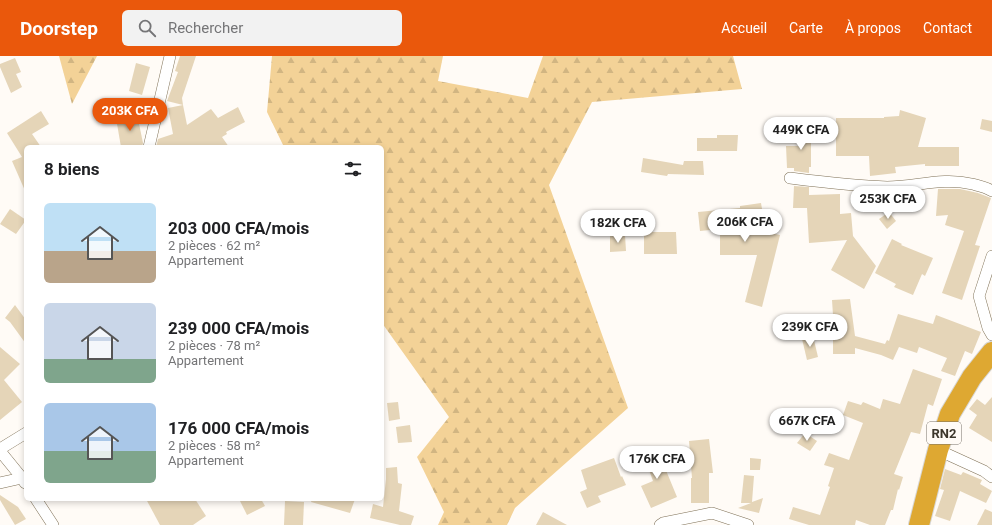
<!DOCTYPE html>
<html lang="fr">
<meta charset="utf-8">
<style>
body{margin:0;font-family:Roboto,sans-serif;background:#f2f2f2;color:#202124;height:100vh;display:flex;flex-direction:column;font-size:15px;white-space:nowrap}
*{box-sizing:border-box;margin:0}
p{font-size:13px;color:#757577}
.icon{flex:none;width:22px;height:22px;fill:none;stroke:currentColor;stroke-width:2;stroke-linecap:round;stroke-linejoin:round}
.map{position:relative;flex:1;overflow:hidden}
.drawer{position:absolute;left:24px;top:89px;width:360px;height:356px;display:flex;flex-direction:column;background:#fff;border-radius:6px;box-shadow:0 2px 6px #0003}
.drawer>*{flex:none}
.price{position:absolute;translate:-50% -34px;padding:0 9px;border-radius:14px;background:#fff;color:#222;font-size:13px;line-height:26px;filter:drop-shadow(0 1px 2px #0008)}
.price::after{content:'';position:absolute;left:50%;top:24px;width:12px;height:9px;margin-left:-6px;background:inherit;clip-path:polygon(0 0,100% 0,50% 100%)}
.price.on{background:#ea580c;color:#fff}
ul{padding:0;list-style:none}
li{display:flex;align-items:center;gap:12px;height:100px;padding:0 20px}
li span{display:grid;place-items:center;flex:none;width:112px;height:80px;border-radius:6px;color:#555}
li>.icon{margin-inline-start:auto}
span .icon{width:48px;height:48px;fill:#fffc;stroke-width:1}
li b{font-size:17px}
h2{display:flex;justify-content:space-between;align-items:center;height:48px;padding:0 20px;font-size:17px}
header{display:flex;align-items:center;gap:24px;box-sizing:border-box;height:56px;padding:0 20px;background:#ea580c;color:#fff}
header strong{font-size:19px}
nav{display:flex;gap:22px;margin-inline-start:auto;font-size:14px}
.search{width:280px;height:36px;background:#f2f2f2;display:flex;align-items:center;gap:10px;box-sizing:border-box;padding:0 14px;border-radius:6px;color:#757577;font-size:15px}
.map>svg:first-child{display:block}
.forest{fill:url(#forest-firs)}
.building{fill:#e5d5b8}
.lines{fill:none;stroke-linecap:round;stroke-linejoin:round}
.street-casing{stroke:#7f7157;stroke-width:12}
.highway-casing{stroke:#d8d7d5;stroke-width:22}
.street{stroke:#fff;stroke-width:11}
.highway{stroke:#dea832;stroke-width:20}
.labels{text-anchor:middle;stroke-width:3;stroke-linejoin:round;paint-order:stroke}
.shield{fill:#fffbf6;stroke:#767168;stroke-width:1}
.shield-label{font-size:13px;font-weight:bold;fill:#3c362b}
</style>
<header>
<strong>Doorstep</strong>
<div class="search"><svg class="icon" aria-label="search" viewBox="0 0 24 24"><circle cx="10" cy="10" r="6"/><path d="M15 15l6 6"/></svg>Rechercher</div>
<nav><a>Accueil</a><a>Carte</a><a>À propos</a><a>Contact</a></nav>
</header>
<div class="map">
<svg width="992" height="469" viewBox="0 0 992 469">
<defs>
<pattern id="forest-firs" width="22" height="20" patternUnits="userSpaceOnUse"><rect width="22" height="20" fill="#f3d297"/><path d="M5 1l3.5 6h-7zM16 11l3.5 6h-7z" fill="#d1b582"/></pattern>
</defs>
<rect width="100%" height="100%" fill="#fffbf6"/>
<g class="forest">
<path d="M59,0H97L72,48Z"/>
<path d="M272,0H443L438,25L528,42L543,0H733L742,33L592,46L549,129L628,352L515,452L507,469H438L444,456L417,401L449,361L382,267V91H284L267,56Z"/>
</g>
<g class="building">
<path d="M180,0H196L182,42L183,49L167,45L178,16L175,15Z"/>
<path d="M15,2L21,16L16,18L22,31L11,37L0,11V8Z"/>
<path d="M136,7L150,11L142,39L129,35Z"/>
<path d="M183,49L187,69L211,53L218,62L238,51L245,66L226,76L227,78L222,81L229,91H156L158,83L173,78L168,52Z"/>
<path d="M900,54L926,62L918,91H959V110H925V108L895,111L896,117L870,120L869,100H836V62H884V61L899,60Z"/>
<path d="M41,55L49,68L32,78L41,91H26V137L12,105L22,101L7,77Z"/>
<path d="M137,58L143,87L142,91H121L116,62Z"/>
<path d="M982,63L992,65V76L980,73Z"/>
<path d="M814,69V80H811V111H809V117L794,115V112H787L786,90H799V70Z"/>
<path d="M717,79H738L737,95H697V82H717Z"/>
<path d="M643,102L683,109L684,105H703L704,119L668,118L667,120L641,116Z"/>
<path d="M794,130L809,131V139L840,138V158L851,157L853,180L876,210L864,233L831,214L847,184L809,187L807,152H793Z"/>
<path d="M938,133H960L978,137L991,142L975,189L980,190L962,244L942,237L964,175L945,169L948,159L936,160Z"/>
<path d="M761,147L766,176L780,179L762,251L745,246L757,199H720V173L700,175L698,156L740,152V150Z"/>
<path d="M10,153L26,164L16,178L0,168Z"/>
<path d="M889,156L896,165L887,173L879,163Z"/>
<path d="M644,176H676L677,198H644Z"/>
<path d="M625,179L626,195L610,196V180Z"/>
<path d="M892,183L902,188L901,189L933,202L925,220L922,218L913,239L894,231L896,228L875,217Z"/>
<path d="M850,243L855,280L885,288L887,284L889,285L898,258L933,268L936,259L981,276L972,298L965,295L955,320L941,315L947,302L919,291L917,297L899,291L893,304L881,299L855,292V298H833V274H834L832,244Z"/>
<path d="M15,249L26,264V288L10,266L5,262Z"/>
<path d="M813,280L818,301L807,304L802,283Z"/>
<path d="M0,291L20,308L4,324L22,346L0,364Z"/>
<path d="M913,313L942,323L933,350L928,348L920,378L911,376L894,418L903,421L899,434L898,433L893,454H891L885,469H870L856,464L855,469H809L789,463L793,451L820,459L830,431L828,430L834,412L824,409L829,397L849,404L863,367L843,359L848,345L861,349L863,346L880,353L883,343L900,348Z"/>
<path d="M992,341V386L969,372L977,359L969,353L977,343L985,349Z"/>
<path d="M398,346L400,363L389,365L387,347Z"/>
<path d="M410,369L412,386L398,387L396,371Z"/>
<path d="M805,377L817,385L810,395L797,387Z"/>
<path d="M709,383L713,417H709V447H691V422H692L689,385Z"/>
<path d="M656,390L677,441L651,452L641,430L653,425L642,395Z"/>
<path d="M614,402L621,421L622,420L626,429L598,440L601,446L587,452L580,436L587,433L581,414Z"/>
<path d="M750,402L761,403L760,414H750Z"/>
<path d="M397,411L398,427L402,428L399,455L414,460L411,469H400L370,462L373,448L383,451L386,423V412Z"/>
<path d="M945,413L961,419L963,416L982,424L980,428L992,435L986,447L960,435L950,465L935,460L944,434L940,433Z"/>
<path d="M744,419L754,420L752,446L763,442L759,457L738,452L751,447H741Z"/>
<path d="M0,439L18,451L26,463L15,469L0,444Z"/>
<path d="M146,443H195L206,460L193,469H160Z"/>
<path d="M239,443H261L265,450L247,459Z"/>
<path d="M312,443H355L350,457L311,446Z"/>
<path d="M285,445L304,446L303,469H284Z"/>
<path d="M985,453L992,456V469H977Z"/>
<path d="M543,456L567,469H536Z"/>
</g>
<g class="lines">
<defs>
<g id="street">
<path d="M149,91L170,0"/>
<path d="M790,122C822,126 854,130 887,131C916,131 942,121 972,128C980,130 986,131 992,135"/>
<path d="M992,200L979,240L988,272L992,279"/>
<path d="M0,393L26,377"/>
<path d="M938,394L984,415L992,421"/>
<path d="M0,395L22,422"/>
<path d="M0,427L22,422L25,427"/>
<path d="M36,443L53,469"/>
<path d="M660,469L663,467L712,457L748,469"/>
</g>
<path id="highway" d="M919,469L938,394L950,358L972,321L992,296"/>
</defs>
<use href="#street" class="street-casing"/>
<use href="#highway" class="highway-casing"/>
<use href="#street" class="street"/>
<use href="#highway" class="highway"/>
</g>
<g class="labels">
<rect class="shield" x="927" y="366" width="34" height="22" rx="3"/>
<g class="shield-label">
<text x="944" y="382">RN2</text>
</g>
</g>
</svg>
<b class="price on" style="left:130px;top:76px">203K CFA</b>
<b class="price" style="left:801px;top:95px">449K CFA</b>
<b class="price" style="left:888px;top:164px">253K CFA</b>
<b class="price" style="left:745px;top:187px">206K CFA</b>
<b class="price" style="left:618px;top:188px">182K CFA</b>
<b class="price" style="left:810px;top:292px">239K CFA</b>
<b class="price" style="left:807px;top:386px">667K CFA</b>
<b class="price" style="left:657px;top:424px">176K CFA</b>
<section class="drawer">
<h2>8 biens<svg class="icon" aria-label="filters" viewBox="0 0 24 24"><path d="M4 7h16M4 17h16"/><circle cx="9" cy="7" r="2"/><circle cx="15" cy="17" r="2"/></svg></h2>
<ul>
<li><span style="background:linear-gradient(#bfe0f5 60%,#b9a48a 0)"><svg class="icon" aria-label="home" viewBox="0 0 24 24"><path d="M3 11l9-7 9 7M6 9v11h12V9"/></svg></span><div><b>203 000 CFA/mois</b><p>2 pièces · 62 m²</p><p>Appartement</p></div></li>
<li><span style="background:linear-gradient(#c9d6e8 70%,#7fa58c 0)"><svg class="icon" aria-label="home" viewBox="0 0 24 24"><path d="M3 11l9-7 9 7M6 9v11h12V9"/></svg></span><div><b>239 000 CFA/mois</b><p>2 pièces · 78 m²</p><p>Appartement</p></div></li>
<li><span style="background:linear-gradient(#a9c7e8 60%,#7fa58c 0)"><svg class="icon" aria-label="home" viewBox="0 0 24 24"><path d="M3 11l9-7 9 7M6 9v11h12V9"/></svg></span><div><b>176 000 CFA/mois</b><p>2 pièces · 58 m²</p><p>Appartement</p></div></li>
</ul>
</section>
</div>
